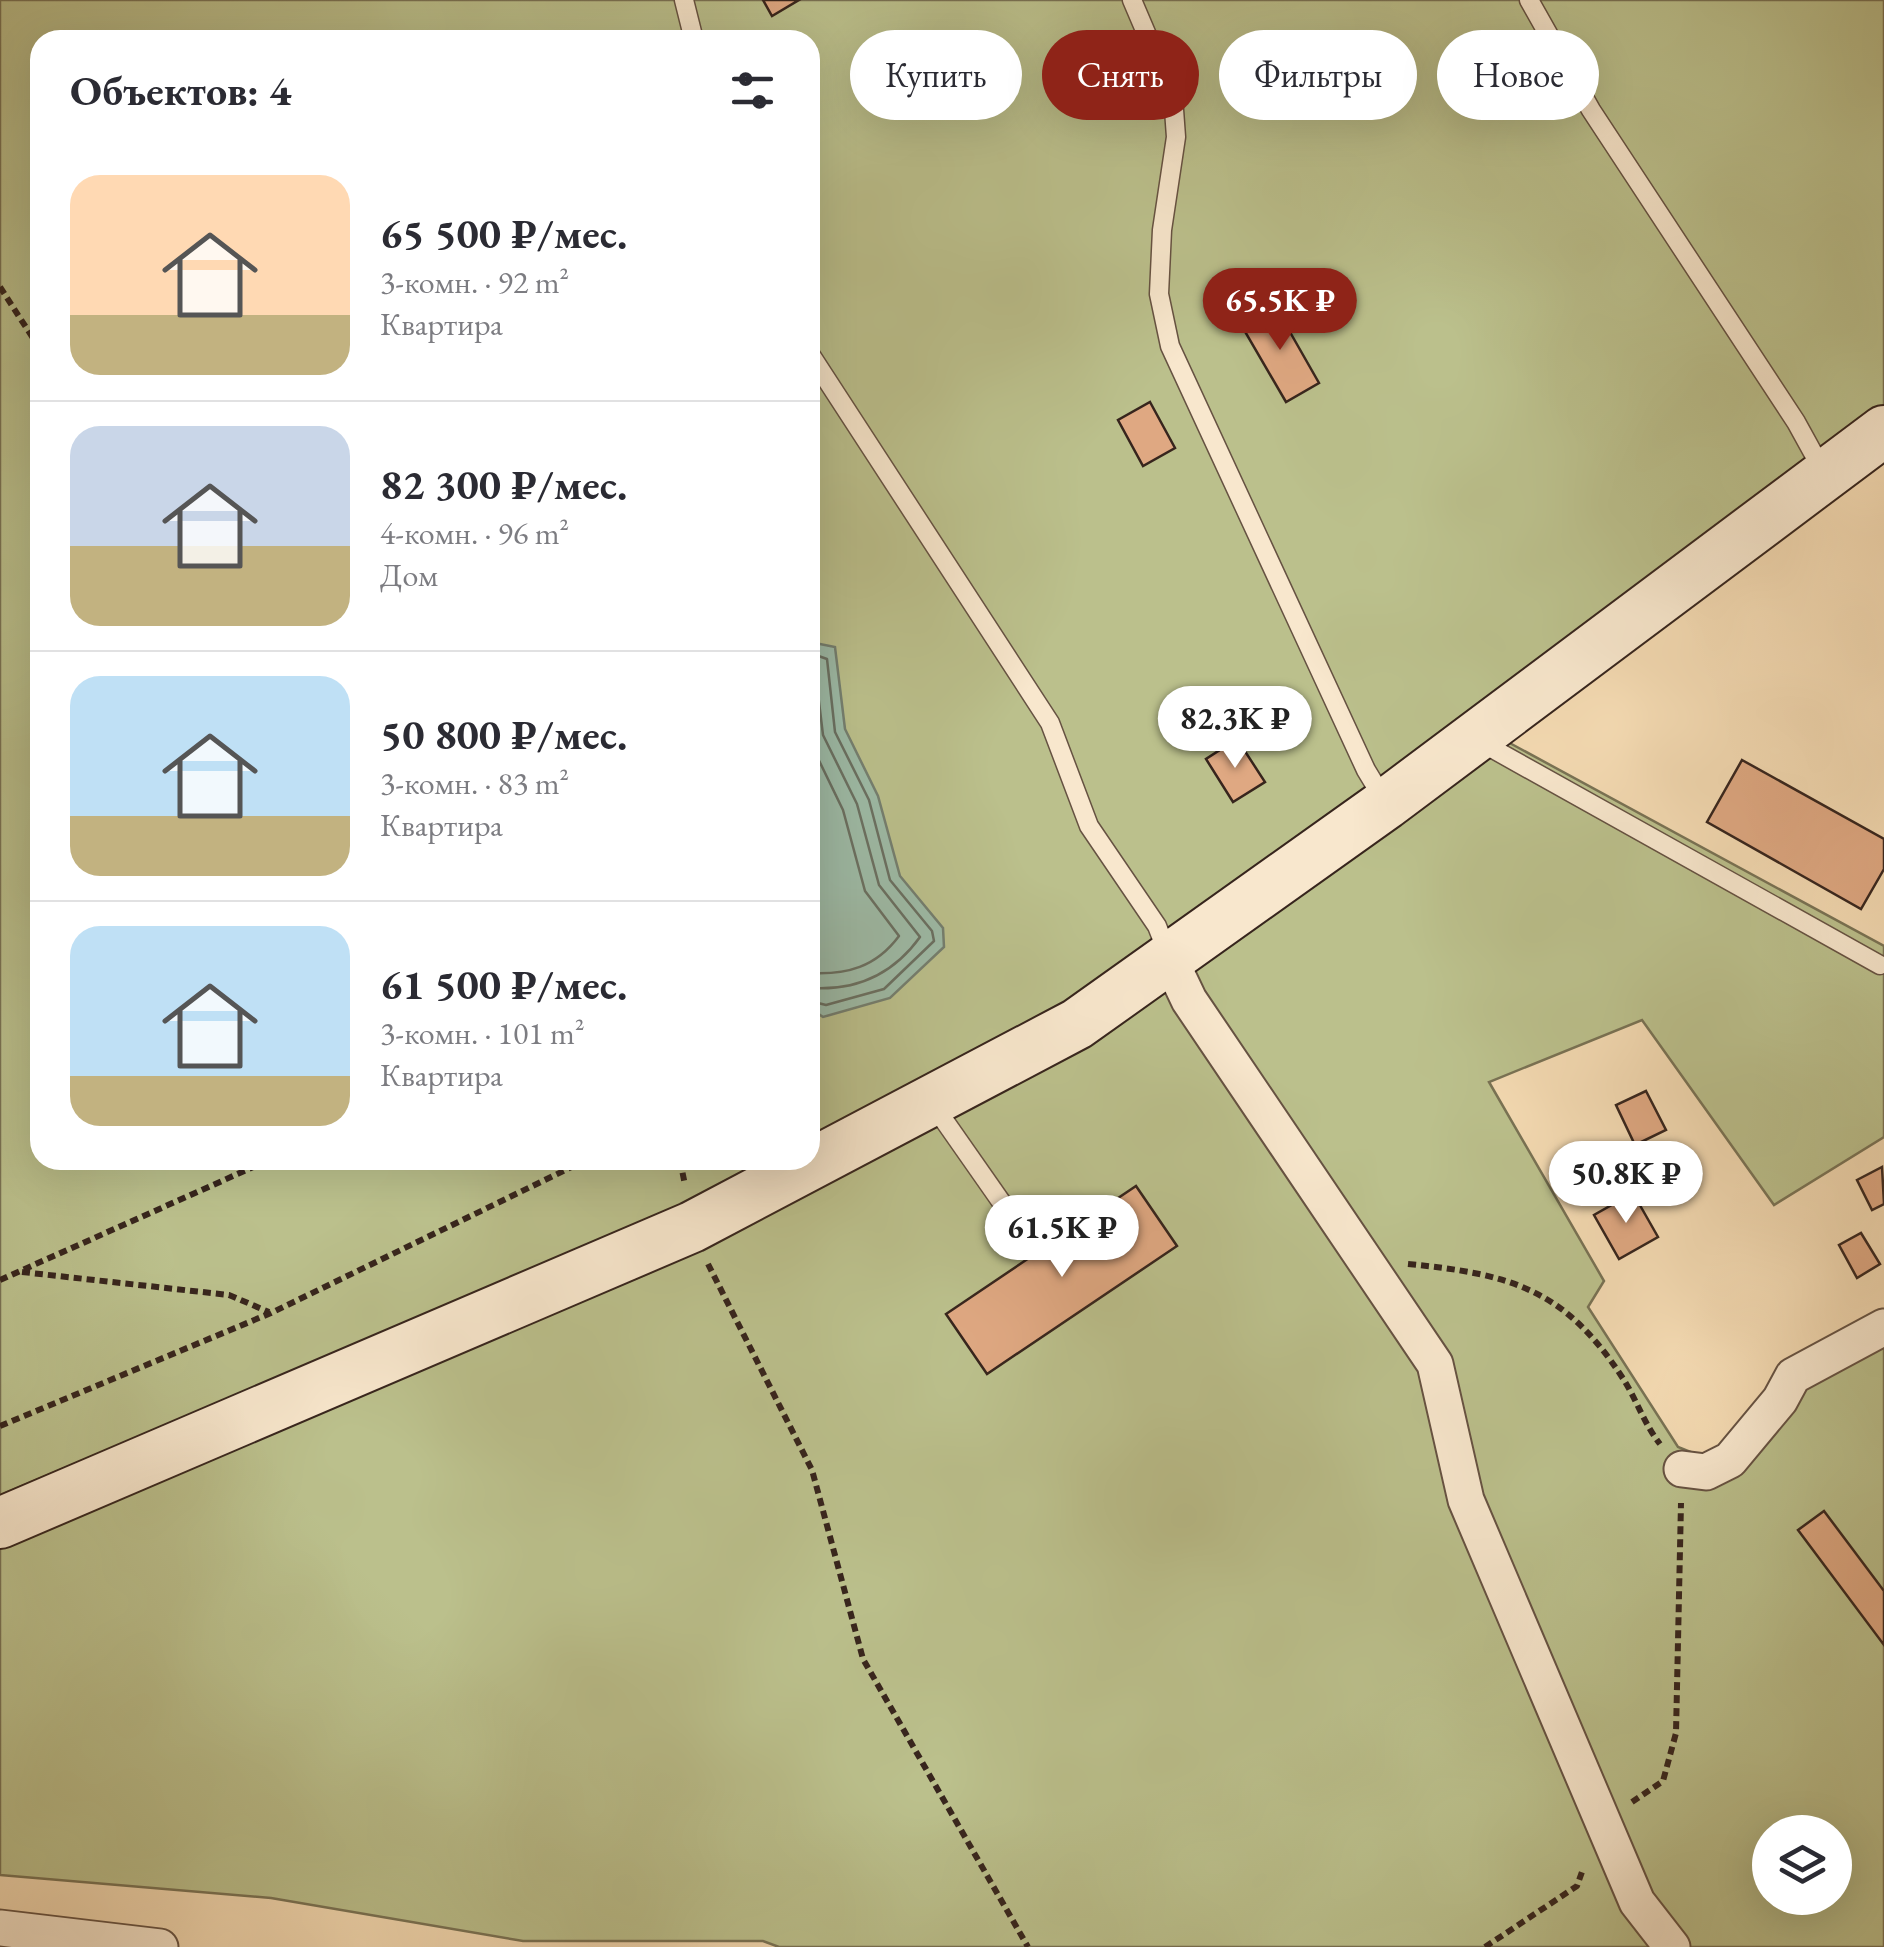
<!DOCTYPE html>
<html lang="ru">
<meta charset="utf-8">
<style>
body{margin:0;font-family:"EB Garamond",serif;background:#f7f7f7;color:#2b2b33;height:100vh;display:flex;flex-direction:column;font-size:38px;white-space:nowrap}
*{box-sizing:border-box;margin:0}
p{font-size:32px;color:#7c7c81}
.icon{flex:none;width:55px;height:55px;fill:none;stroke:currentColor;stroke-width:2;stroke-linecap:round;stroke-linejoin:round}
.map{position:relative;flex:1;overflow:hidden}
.panel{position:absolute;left:30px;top:30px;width:790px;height:1140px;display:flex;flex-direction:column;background:#fff;border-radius:30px;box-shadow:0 10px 40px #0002}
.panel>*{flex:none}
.guide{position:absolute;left:850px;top:30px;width:882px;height:90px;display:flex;gap:20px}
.controls{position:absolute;left:1752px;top:1815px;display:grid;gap:20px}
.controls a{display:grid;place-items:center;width:100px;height:100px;border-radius:50%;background:#fff;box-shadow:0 10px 40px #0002;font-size:50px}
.price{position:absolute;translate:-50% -85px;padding:0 22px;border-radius:35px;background:#fff;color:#222;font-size:32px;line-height:65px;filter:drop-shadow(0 2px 5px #0008)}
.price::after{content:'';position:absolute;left:50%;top:60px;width:30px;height:22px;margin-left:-15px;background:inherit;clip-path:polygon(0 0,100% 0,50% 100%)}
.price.active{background:#8f2418;color:#fff}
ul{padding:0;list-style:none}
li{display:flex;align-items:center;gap:30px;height:250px;padding:0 40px}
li+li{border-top:2px solid #e1e1e2}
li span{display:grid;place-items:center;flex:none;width:280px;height:200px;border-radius:30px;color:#555}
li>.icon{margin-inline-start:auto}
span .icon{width:120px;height:120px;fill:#fffc;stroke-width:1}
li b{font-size:42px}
h2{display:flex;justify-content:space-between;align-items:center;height:120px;padding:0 40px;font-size:42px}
.pill{padding:0 35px;border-radius:45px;background:#fff;box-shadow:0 10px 40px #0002;font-size:35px;line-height:90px}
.pill.active{background:#8f2418;color:#fff}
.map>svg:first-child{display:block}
.green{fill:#bbc08c;stroke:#797254;stroke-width:2.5;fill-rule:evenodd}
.water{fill:#9dbba7;stroke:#747f70;stroke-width:2.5}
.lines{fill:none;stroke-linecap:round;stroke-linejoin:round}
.shore{stroke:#6a7062;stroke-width:2.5}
.building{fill:#dfa882;stroke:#37251d;stroke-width:2.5}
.lane-casing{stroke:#665242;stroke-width:21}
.street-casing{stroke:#665242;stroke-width:39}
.secondary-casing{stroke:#37251d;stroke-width:54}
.path{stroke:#37251d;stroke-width:6;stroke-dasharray:8 5;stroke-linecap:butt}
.lane{stroke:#f8e7cd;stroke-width:18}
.street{stroke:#f8e7cd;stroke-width:35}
.secondary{stroke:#f8e7cd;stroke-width:50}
</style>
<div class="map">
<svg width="1884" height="1947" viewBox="0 0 1884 1947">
<rect width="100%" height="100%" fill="#f4dab2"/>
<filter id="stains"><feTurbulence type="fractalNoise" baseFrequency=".002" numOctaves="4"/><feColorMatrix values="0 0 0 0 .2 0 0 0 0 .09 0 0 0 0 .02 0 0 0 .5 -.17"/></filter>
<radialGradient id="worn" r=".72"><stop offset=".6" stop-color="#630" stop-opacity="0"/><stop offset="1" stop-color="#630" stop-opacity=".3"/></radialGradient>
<g class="green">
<path d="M0,0H1884V407L1066,1010L810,1142V40H40V1160H775L679,1210L0,1495Z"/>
<path d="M1506,741L1884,946V1137L1774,1205L1642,1020L1489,1082L1604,1281L1588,1307L1678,1447L1698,1455L1725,1449L1884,1314V1947H779L763,1941H523L271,1898L0,1875V1543L649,1273L1092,1039ZM1770,1832H1835V1898H1770Z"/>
</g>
<path class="water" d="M810,642L835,647L845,729L878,796L900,876L943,928L944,947L890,998L823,1017L810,1008Z"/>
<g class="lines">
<g class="shore">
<path d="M810,653L827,659L835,732L869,800L890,880L932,931L934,941L884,989L826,1005L810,1001"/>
<path d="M810,665L815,669L823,735L857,804L879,885L920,937C892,976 855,991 810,988"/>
<path d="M810,742L843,810L865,891L899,936C876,967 847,975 810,973"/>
</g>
</g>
<g class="building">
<path d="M763,0H799L772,16Z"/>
<path d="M1274,304L1319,383L1286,402L1240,323Z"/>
<path d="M1150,402L1175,448L1143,466L1118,420Z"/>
<path d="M1237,739L1265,782L1233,802L1206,759Z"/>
<path d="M1742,760L1884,839V869L1861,909L1707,822Z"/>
<path d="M1646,1091L1666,1130L1635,1145L1616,1105Z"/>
<path d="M1882,1167L1884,1204L1872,1210L1857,1180Z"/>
<path d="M1136,1186L1177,1246L987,1374L946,1314Z"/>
<path d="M1633,1193L1658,1237L1619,1259L1594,1215Z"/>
<path d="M1861,1233L1880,1264L1857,1278L1839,1245Z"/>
<path d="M1824,1511L1884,1591V1645L1798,1530Z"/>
</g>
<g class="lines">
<defs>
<g id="lane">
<path d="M684,0L694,40"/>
<path d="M1132,0L1173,96L1176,137L1162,230L1159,294L1170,346L1366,770L1386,803"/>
<path d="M1529,0L1591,110L1796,422L1823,471"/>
<path d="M810,354L1050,723L1089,826L1157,926L1168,954"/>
<path d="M1477,740L1880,965"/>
<path d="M932,1103L1016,1223"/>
</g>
<g id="street">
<path d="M1170,960L1189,1000L1435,1364L1466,1500L1637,1902L1672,1947"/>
<path d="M1682,1469L1706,1472L1730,1460L1780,1400L1793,1376L1884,1327"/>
<path d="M0,1928L160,1947"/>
</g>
<path id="secondary" d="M0,1523L692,1227L1077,1024L1386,804L1884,431"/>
</defs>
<use href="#lane" class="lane-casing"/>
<use href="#street" class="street-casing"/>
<use href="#secondary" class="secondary-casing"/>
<g class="path">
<path d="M0,287L40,349"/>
<path d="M680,1160L685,1185"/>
<path d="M708,1264L812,1470L863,1659L1028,1947"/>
<path d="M1408,1264C1509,1274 1564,1288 1622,1377C1636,1398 1644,1424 1660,1444"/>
<path d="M22,1272L229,1295L269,1312"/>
<path d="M0,1280L269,1160"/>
<path d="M0,1426L271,1313L586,1160"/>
<path d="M1632,1802L1663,1781L1676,1733L1681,1503"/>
<path d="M1485,1947L1577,1886L1583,1869"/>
</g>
<use href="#lane" class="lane"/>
<use href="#street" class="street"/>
<use href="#secondary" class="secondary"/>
</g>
<rect width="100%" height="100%" filter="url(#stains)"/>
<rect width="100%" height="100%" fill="url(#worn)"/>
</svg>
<div class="controls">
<a><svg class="icon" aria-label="layers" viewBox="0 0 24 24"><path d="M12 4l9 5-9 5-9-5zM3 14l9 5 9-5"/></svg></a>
</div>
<b class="price active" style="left:1280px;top:353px">65.5K ₽</b>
<b class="price" style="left:1235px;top:771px">82.3K ₽</b>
<b class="price" style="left:1626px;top:1226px">50.8K ₽</b>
<b class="price" style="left:1062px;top:1280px">61.5K ₽</b>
<div class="guide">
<a class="pill">Купить</a>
<a class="pill active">Снять</a>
<a class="pill">Фильтры</a>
<a class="pill">Новое</a>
</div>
<section class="panel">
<h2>Объектов: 4<svg class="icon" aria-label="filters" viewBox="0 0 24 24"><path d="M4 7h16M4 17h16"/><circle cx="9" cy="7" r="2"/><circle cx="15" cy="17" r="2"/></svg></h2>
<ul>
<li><span style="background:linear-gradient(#ffd9b3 70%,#c2b280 0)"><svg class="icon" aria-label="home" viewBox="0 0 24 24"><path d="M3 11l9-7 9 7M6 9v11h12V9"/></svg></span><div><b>65 500 ₽/мес.</b><p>3-комн. · 92 m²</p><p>Квартира</p></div></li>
<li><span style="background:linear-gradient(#c9d6e8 60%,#c2b280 0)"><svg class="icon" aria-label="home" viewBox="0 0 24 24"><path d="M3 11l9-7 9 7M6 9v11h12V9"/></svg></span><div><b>82 300 ₽/мес.</b><p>4-комн. · 96 m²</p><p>Дом</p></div></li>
<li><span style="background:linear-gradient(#bfe0f5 70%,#c2b280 0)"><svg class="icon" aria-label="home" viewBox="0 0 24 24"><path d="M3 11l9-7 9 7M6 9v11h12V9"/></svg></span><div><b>50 800 ₽/мес.</b><p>3-комн. · 83 m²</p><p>Квартира</p></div></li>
<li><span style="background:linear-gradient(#bfe0f5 75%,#c2b280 0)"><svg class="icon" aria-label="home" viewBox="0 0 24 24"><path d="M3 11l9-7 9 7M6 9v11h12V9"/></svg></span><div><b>61 500 ₽/мес.</b><p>3-комн. · 101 m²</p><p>Квартира</p></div></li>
</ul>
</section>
</div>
